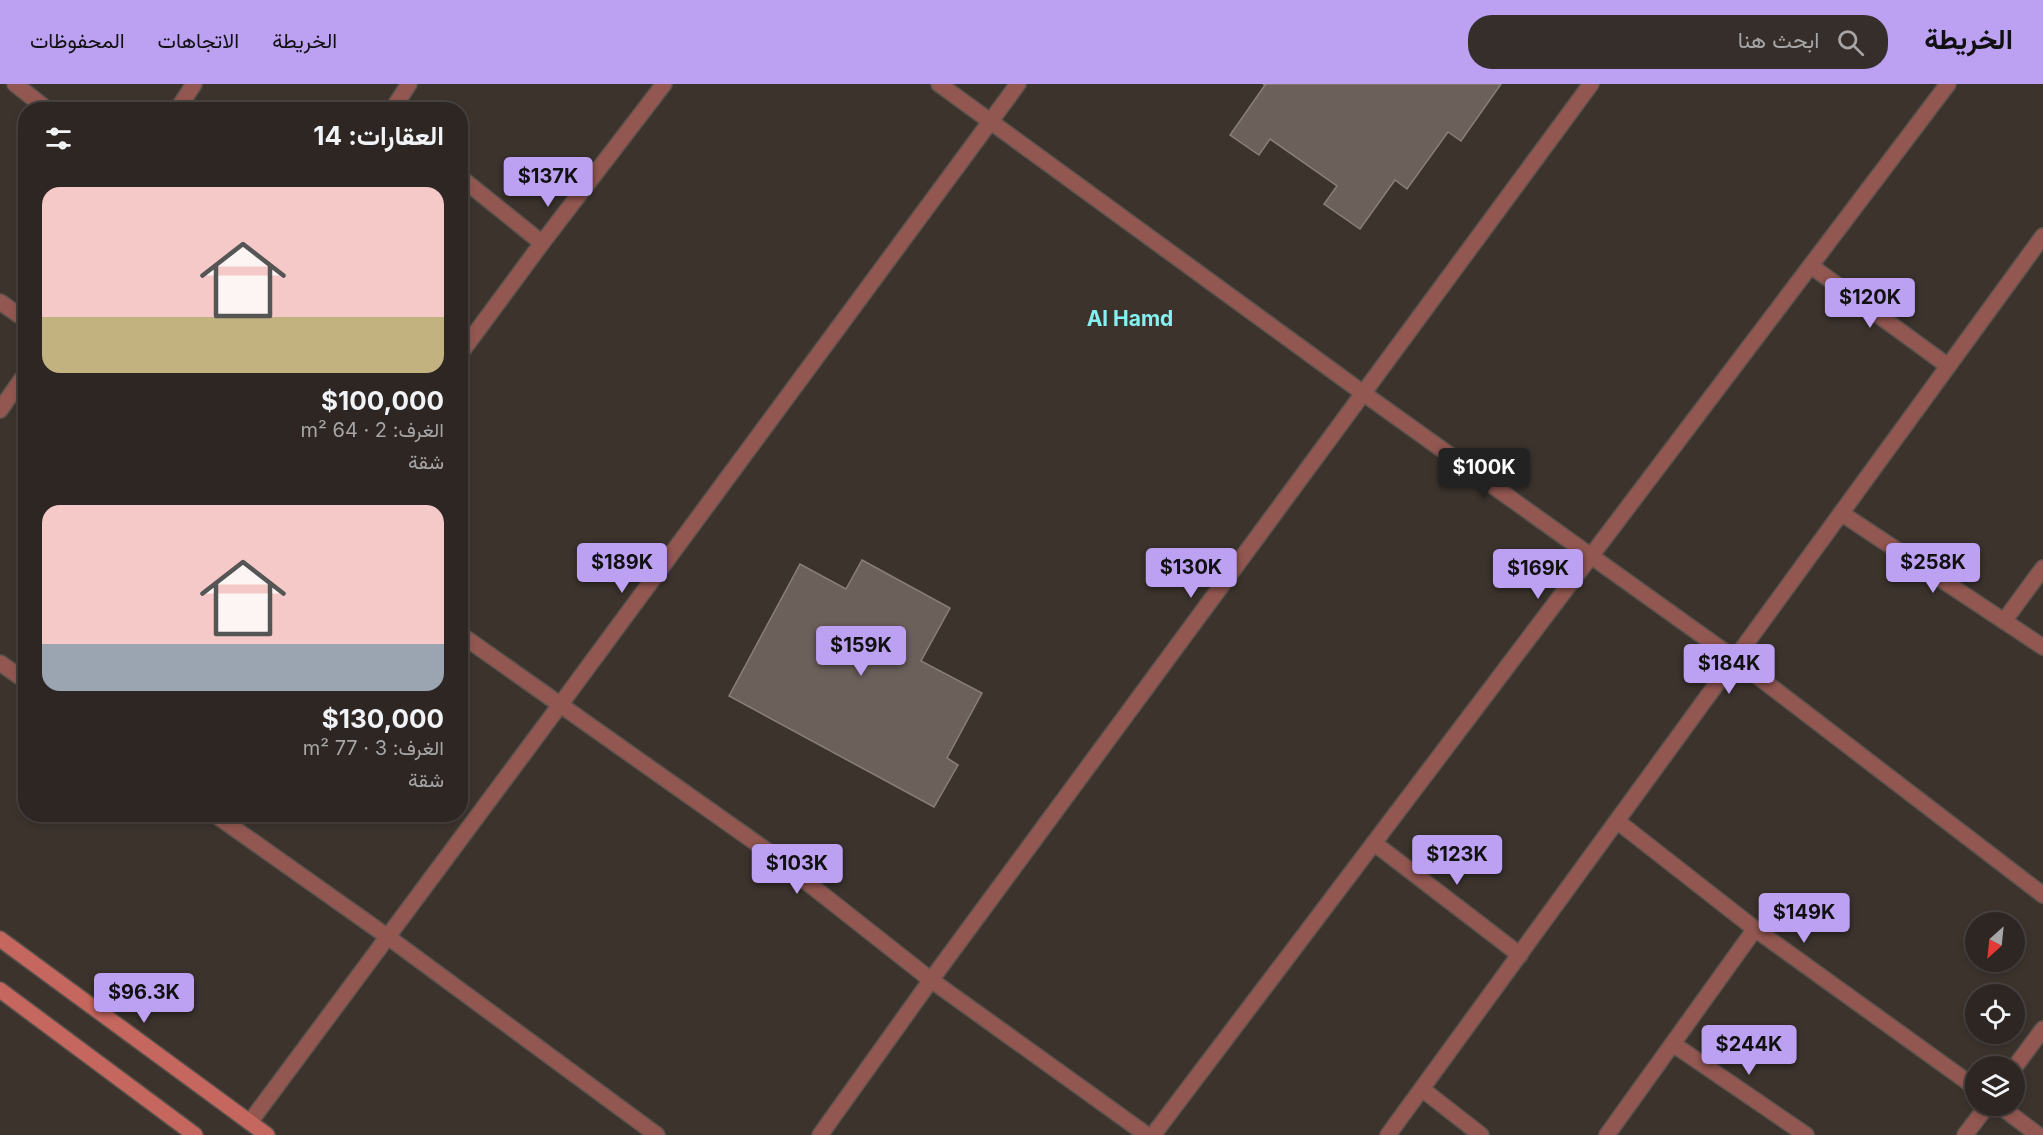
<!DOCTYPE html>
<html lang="ar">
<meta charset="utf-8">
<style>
body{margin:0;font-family:Inter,Vazirmatn,sans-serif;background:#352e2a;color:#f1f3f6;direction:rtl;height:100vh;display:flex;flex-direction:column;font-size:22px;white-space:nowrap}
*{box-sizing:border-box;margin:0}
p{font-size:20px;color:#a7a5a5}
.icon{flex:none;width:33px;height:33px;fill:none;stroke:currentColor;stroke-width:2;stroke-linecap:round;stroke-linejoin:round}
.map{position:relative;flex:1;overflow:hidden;direction:ltr}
.side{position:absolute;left:18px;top:18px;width:450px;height:720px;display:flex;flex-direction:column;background:#2d2622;border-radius:24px;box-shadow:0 3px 9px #0003,0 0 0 2px #484340;direction:rtl}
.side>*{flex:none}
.needle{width:39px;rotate:207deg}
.controls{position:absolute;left:1965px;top:828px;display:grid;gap:12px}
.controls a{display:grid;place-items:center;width:60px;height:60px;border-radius:50%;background:#2d2622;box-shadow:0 3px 9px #0003,0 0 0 2px #484340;font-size:30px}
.price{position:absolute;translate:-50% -51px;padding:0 14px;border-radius:6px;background:#bca0f2;color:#111;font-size:20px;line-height:39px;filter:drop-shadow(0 2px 3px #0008)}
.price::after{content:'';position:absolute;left:50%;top:36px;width:18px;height:14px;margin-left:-9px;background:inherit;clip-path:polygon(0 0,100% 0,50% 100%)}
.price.on{background:#222;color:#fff}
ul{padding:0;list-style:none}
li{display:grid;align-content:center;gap:12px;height:318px;padding:0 24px}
li span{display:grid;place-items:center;height:186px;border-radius:18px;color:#555}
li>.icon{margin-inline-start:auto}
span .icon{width:108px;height:108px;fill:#fffc;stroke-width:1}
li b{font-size:26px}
h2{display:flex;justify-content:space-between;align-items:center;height:72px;padding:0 24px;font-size:26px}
header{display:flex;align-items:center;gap:36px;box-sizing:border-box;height:84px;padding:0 30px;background:#bca0f2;color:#111}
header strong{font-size:28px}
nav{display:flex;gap:33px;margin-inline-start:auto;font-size:21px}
.search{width:420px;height:54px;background:#352e2a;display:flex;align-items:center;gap:15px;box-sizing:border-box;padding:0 21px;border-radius:24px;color:#a7a5a5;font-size:22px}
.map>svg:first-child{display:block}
.building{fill:#6c605b;stroke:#8a7e78;stroke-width:1.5}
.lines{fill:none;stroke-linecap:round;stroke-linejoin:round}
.street-casing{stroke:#5a524c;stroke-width:18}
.secondary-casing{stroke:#5a524c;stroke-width:18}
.street{stroke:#935751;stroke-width:15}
.secondary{stroke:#c6675f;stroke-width:15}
.labels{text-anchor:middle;stroke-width:4.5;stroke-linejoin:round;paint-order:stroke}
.quarter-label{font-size:21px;font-weight:bold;fill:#84f0f0;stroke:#3c332d}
</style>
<header>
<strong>الخريطة</strong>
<div class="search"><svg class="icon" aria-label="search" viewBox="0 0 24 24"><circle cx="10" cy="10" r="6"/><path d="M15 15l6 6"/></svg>ابحث هنا</div>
<nav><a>الخريطة</a><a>الاتجاهات</a><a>المحفوظات</a></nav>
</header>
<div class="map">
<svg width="2043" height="1051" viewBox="0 0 2043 1051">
<rect width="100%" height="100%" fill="#3c332d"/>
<g class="building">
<path d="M1263,0H1501L1461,57L1448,48L1407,105L1395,96L1360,145L1324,120L1337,102L1270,55L1259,71L1230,51L1265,1Z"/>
<path d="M862,476L950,524L921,577L982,609L947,674L958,681L934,723L729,612L800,480L846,505Z"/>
</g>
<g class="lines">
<defs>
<g id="street">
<path d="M15,0L48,26"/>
<path d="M939,0L1363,309L1735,575L2043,811"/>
<path d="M177,26L194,0"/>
<path d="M392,26L409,0"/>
<path d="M460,93L542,159"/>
<path d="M1811,182L1948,282"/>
<path d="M0,218L26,236"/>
<path d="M460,270L542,159L664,0"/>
<path d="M0,326L26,289"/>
<path d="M1841,429L2043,563"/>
<path d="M2004,537L2043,484"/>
<path d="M460,550L766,766L931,896L1147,1051"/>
<path d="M0,579L26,597"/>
<path d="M214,730L388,853L657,1051"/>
<path d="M1617,737L1755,845L1976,1004"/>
<path d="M1374,759L1520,871"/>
<path d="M1673,960L1806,1051"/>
<path d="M2014,984L2043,945"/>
<path d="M1422,1005L1481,1051"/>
<path d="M2000,1022L2038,1051"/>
<path d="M250,1038L560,621L1018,0"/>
<path d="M820,1051L931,896L1591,0"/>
<path d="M1153,1051L1948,0"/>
<path d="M1388,1051L2043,152"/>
<path d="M1607,1051L1755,845"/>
<path d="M1965,1051L1987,1022"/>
</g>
<g id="secondary">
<path d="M0,855L267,1051"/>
<path d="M0,906L195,1051"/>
</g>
</defs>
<use href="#street" class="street-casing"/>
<use href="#secondary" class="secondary-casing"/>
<use href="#street" class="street"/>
<use href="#secondary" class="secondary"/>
</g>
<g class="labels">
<g class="quarter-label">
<text x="1130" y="242">Al Hamd</text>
</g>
</g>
</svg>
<div class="controls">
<a><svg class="needle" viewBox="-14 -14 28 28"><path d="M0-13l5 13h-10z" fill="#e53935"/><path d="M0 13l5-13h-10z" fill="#a7a5a5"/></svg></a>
<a><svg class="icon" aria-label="locate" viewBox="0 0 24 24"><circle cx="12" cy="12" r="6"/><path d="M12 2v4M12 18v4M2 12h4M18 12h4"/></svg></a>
<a><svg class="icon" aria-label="layers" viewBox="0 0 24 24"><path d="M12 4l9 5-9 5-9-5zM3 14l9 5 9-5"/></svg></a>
</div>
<b class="price" style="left:548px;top:124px">$137K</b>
<b class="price" style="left:1870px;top:245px">$120K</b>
<b class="price on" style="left:1484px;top:415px">$100K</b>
<b class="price" style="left:622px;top:510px">$189K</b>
<b class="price" style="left:1933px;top:510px">$258K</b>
<b class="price" style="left:1191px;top:515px">$130K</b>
<b class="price" style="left:1538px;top:516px">$169K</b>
<b class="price" style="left:861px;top:593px">$159K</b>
<b class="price" style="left:1729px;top:611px">$184K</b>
<b class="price" style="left:1457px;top:802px">$123K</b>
<b class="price" style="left:797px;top:811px">$103K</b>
<b class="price" style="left:1804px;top:860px">$149K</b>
<b class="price" style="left:144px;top:940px">$96.3K</b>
<b class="price" style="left:1749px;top:992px">$244K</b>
<section class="side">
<h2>العقارات: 14<svg class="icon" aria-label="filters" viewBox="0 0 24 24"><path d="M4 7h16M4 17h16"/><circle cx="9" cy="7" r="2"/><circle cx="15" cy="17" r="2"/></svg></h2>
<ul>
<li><span style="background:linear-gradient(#f6c9c9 70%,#c2b280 0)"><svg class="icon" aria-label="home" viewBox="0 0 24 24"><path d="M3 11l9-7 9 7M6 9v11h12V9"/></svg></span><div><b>$100,000</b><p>الغرف: 2 · 64 m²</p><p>شقة</p></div></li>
<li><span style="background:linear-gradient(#f6c9c9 75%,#9aa5b1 0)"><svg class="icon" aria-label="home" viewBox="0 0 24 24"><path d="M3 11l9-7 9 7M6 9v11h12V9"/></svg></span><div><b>$130,000</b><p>الغرف: 3 · 77 m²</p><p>شقة</p></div></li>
</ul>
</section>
</div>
